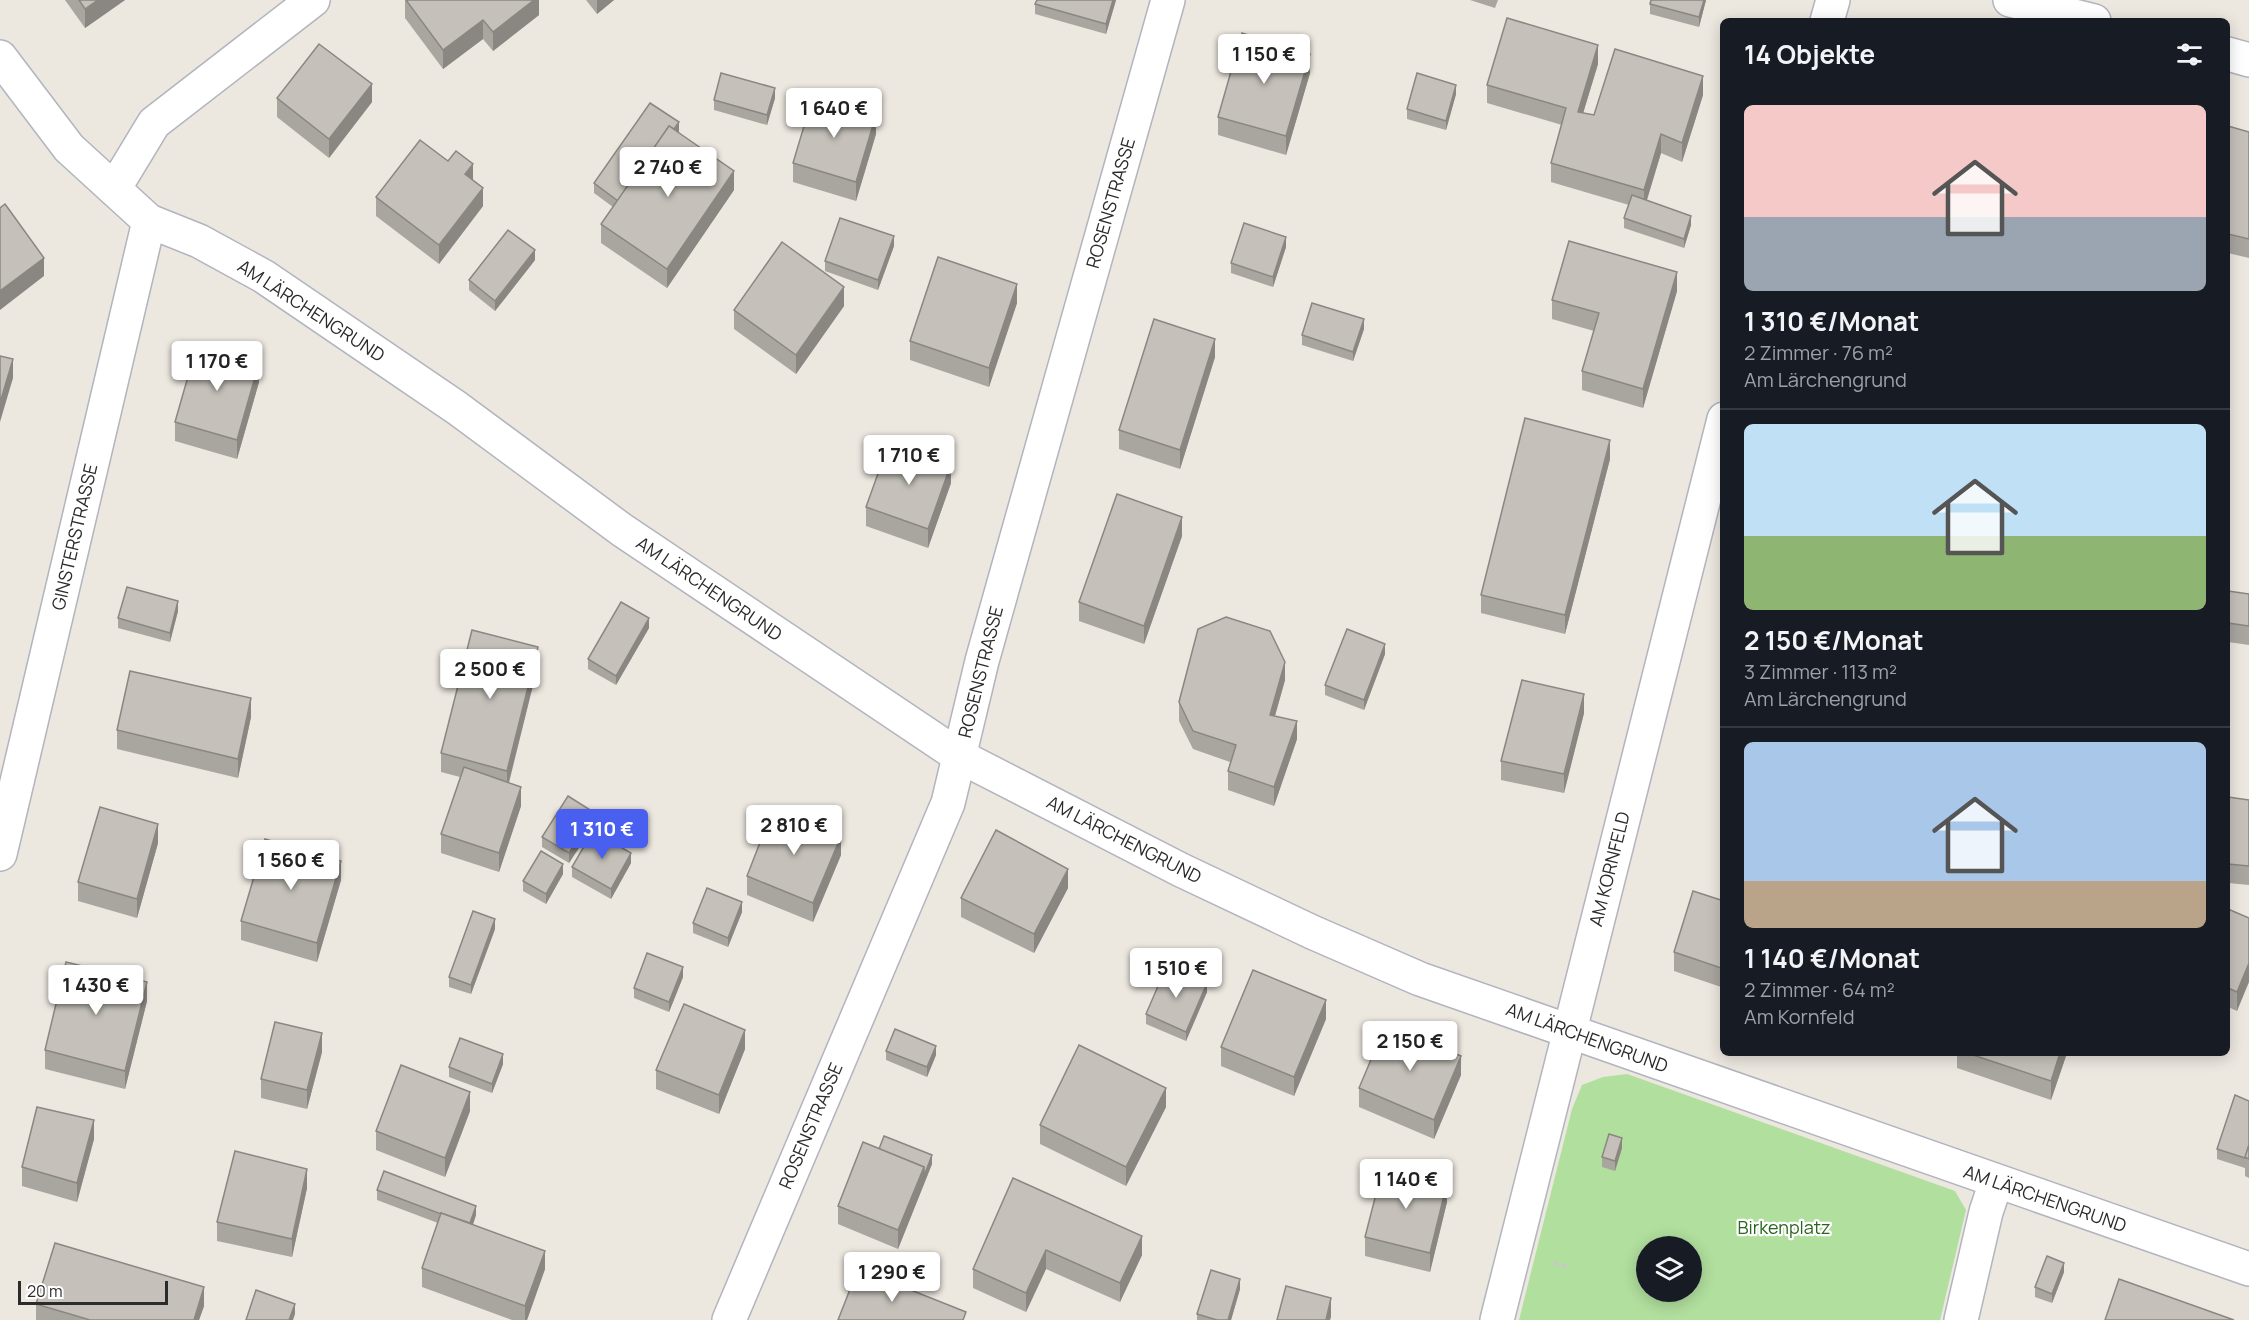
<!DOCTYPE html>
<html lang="de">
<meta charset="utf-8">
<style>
body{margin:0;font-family:Manrope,sans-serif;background:#20242c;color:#f1f3f6;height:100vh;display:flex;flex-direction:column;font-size:22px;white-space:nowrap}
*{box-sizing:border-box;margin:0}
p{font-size:20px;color:#9ea1a6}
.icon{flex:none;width:33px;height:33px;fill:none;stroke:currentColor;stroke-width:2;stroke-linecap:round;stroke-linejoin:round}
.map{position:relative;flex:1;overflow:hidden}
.drawer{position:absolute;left:1720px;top:18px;width:510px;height:1038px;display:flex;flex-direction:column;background:#171b24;border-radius:9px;box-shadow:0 3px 15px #0003}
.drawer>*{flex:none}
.fabs{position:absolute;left:1636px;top:1236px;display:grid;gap:12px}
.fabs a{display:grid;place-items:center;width:66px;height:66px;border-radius:50%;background:#171b24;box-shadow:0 3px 15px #0003;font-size:30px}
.scale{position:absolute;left:18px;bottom:15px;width:150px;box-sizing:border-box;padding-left:6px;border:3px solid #2b2b2b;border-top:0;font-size:16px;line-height:21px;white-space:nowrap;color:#2b2b2b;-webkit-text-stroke:4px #fff;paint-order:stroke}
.price{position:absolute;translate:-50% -51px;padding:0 14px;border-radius:6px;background:#fff;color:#222;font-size:20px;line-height:39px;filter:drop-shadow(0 2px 3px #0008)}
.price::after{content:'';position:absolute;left:50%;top:36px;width:18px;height:14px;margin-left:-9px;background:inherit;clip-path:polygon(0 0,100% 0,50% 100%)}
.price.on{background:#485fef;color:#fff}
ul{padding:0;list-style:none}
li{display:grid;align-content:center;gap:12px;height:318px;padding:0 24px}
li+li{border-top:2px solid #363941}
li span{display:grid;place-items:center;height:186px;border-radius:9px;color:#555}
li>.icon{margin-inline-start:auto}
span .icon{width:108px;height:108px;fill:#fffc;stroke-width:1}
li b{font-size:26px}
h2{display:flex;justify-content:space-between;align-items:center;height:72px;padding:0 24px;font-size:26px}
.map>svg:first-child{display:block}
.green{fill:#b1df9e;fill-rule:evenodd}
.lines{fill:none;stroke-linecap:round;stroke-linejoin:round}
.minor-casing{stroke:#b2b4be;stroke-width:36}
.path{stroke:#c8c8c8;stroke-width:4;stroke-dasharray:4.5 3;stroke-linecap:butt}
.minor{stroke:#fff;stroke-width:33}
.wall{fill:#a9a6a0}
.shaded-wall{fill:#8a8782}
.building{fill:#c5c1ba;stroke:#8a8782;stroke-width:1.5}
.labels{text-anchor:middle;stroke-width:4.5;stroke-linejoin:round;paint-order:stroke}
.street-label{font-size:18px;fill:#2b2b2b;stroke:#fff}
.park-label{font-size:18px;fill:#2a651f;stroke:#fff}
</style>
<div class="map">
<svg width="2249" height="1320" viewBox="0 0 2249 1320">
<rect width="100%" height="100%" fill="#ece7df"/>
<path class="green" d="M1627,1074L1955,1191L1966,1210L1940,1320H1519L1572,1109L1582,1085L1603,1077ZM1647,1246H1692V1292H1647Z"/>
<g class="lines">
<defs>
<g id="minor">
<path d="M2010,0L2094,21"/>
<path d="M1827,21L1833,0"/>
<path d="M2228,54L2249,60"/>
<path d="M0,57L69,148L149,221L199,241L263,276L457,408L622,530L959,756L1181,870L1312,932L1420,979L2249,1269"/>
<path d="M114,189L154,123L313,0"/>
<path d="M0,854L149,221"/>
<path d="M729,1320L948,803L982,661L1168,0"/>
<path d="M1497,1320L1724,419"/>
<path d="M1961,1320L1986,1212L1996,1182"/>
</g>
</defs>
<use href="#minor" class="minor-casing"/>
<path class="path" d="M1554,1263L1568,1267"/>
<use href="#minor" class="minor"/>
</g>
<g class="wall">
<path d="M65,0H125L85,28Z"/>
<path d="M405,0H539V15L493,51L483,39L443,69L405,18Z"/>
<path d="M586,0H614L597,14Z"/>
<path d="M1116,0L1106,34L1035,14V4Z"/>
<path d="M1470,0H1498L1495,8Z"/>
<path d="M1706,0L1699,27L1650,14V4Z"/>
<path d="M1598,64L1583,113L1594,115L1703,95L1682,162L1661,153L1647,200L1691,225L1684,248L1624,228V218L1629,205L1551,182V163L1562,125L1487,103V85Z"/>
<path d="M1310,73L1286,155L1218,135V117Z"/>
<path d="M1456,94L1446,130L1407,119V109Z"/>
<path d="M277,98L372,102L329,158L277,117Z"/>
<path d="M775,98L767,125L714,110V100Z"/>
<path d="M2228,126L2249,132V258L2228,253Z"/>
<path d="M679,132L734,190L667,288L601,243V224L613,207L594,193V183Z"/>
<path d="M876,134L856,201L793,182V163Z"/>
<path d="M448,161L473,180L483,206L439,264L376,216V197Z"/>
<path d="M894,246L878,290L825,271V261Z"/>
<path d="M1286,247L1273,287L1231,273V263Z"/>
<path d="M535,260L495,311L469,290V280Z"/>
<path d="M1677,291L1643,408L1582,390V371L1594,331L1552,319V300Z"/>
<path d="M1017,303L989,387L910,360V341Z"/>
<path d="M844,306L796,374L734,329V310Z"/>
<path d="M1364,329L1353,361L1302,345V335Z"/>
<path d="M1215,357L1180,469L1119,449V430Z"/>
<path d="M259,382L237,459L175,441V422Z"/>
<path d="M1610,459L1565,634L1481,613V595Z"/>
<path d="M951,483L928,548L866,526V507Z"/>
<path d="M1182,536L1144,644L1079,621V602Z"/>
<path d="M2228,591L2249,594V645L2228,642Z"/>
<path d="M178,611L170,642L118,628V618Z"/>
<path d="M649,628L616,685L588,669V659Z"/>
<path d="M1385,654L1364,710L1325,695V685Z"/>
<path d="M538,665L509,783L521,806L499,872L441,853V834L460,777L441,772V753Z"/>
<path d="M1285,680L1275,716L1297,739L1274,806L1228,790V771L1230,762L1193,749L1179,721V702Z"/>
<path d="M1584,713L1564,793L1501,780V761Z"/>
<path d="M251,717L238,778L117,749V730Z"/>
<path d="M2228,797L2249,800V885L2228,883Z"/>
<path d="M595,823L569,863L542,847V837Z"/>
<path d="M158,843L137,918L78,901V882Z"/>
<path d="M841,855L813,922L747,895V876Z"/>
<path d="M631,863L611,899L572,877V867Z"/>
<path d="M563,874L546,904L523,891V881Z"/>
<path d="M341,880L317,962L241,940V921Z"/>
<path d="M1068,888L1034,953L961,917V898Z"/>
<path d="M1724,901V988L1674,971V952Z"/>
<path d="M2228,909L2249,918L2237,1011L2228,1007Z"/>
<path d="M742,912L728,947L693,933V923Z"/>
<path d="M495,929L471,994L449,987V977Z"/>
<path d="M683,977L669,1012L634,998V988Z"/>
<path d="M1207,992L1186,1041L1146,1024V1014Z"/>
<path d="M147,1001L125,1089L45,1069V1050Z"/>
<path d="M1326,1019L1294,1096L1221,1066V1047Z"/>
<path d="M745,1049L719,1114L656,1089V1070Z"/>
<path d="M886,1051L936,1055L927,1077L886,1060Z"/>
<path d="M322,1052L307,1109L261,1098V1079Z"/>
<path d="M1957,1053H2067L2051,1100L1957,1068Z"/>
<path d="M503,1064L492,1093L449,1077V1067Z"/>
<path d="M1461,1075L1434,1139L1359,1107V1088Z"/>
<path d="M2249,1101V1178L2245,1176V1168L2217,1159V1149Z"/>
<path d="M1166,1107L1126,1186L1040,1144V1125Z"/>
<path d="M470,1111L445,1177L376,1150V1131Z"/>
<path d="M94,1139L77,1202L22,1186V1167Z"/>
<path d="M1622,1148L1615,1171L1602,1167V1157Z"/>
<path d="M879,1149L932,1164L898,1249L838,1224V1206Z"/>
<path d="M1013,1178L1142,1255L1120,1302L1046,1269L1026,1312L973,1288V1269Z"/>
<path d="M307,1188L292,1257L217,1241V1222Z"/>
<path d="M377,1190L476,1215L473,1225L545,1269L527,1320H512L422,1287V1268L438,1223L377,1200Z"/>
<path d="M1447,1202L1430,1272L1365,1256V1237Z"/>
<path d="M2064,1272L2052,1303L2035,1297V1287Z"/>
<path d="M1240,1289L1231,1320H1197V1314Z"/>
<path d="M36,1304L204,1306L199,1320H36Z"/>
</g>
<g class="shaded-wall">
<path d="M98,0H125L85,28V9Z"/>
<path d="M534,0H539V15L493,51V32Z"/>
<path d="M597,0H614L597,14Z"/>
<path d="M1113,0H1116L1106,34V24Z"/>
<path d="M1704,0H1706L1699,27V17Z"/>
<path d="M483,20V39L443,69V50Z"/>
<path d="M1598,45V64L1578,130V112Z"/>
<path d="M1310,54V73L1286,155V136Z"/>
<path d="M1703,76V95L1682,162V143Z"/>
<path d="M372,84V102L329,158V139Z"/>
<path d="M1456,85V94L1446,130V121Z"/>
<path d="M775,88V98L767,125V115Z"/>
<path d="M876,115V134L856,201V182Z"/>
<path d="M679,122V132L622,213Z"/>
<path d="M1661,134V153L1644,209V190Z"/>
<path d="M473,164V183L465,174Z"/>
<path d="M734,171V190L667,288V269Z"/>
<path d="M483,188V206L439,264V245Z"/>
<path d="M1691,216V225L1684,248V239Z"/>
<path d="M894,236V246L878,290V280Z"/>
<path d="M1286,237V247L1273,287V277Z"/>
<path d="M535,250V260L495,311V301Z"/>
<path d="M44,258V276L0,310V291Z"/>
<path d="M1677,272V291L1643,408V389Z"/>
<path d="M1017,284V303L989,387V368Z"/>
<path d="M844,287V306L796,374V355Z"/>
<path d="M1364,319V329L1353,361V352Z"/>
<path d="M1215,339V357L1180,469V450Z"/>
<path d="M13,359V378L0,422V403Z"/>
<path d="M259,363V382L237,459V440Z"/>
<path d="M1610,440V459L1565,634V615Z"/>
<path d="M951,464V483L928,548V529Z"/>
<path d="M1182,517V536L1144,644V626Z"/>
<path d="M178,601V611L170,642V633Z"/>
<path d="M649,618V628L616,685V676Z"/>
<path d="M1385,644V654L1364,710V700Z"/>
<path d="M538,647V665L507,789V771Z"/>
<path d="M1285,662V680L1270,733V715Z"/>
<path d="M1584,694V713L1564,793V774Z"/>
<path d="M251,698V717L238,778V759Z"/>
<path d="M1297,721V739L1274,806V787Z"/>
<path d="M521,787V806L499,872V853Z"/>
<path d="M595,813V823L569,863V853Z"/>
<path d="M158,824V843L137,918V899Z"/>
<path d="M841,836V855L813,922V903Z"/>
<path d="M631,853V863L611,899V889Z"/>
<path d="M341,861V880L317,962V943Z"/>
<path d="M563,864V874L546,904V894Z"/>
<path d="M1068,869V888L1034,953V934Z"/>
<path d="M742,902V912L728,947V938Z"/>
<path d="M495,919V929L471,994V985Z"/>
<path d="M2249,963V982L2237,1011V992Z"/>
<path d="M683,967V977L669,1012V1002Z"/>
<path d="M147,982V1001L125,1089V1071Z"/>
<path d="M1207,983V992L1186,1041V1032Z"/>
<path d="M1326,1000V1019L1294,1096V1077Z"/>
<path d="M745,1030V1049L719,1114V1095Z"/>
<path d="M322,1033V1052L307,1109V1090Z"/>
<path d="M936,1046V1055L927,1077V1067Z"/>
<path d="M2060,1053H2067L2051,1100V1081Z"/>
<path d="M503,1054V1064L492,1093V1084Z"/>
<path d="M1461,1056V1075L1434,1139V1120Z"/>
<path d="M1166,1088V1107L1126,1186V1167Z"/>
<path d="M470,1092V1111L445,1177V1158Z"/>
<path d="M94,1120V1139L77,1202V1183Z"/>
<path d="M1622,1138V1148L1615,1171V1161Z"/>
<path d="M932,1155V1164L898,1249V1230L924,1167Z"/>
<path d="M307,1169V1188L292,1257V1239Z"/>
<path d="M1447,1183V1202L1430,1272V1253Z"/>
<path d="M476,1206V1215L469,1235V1225Z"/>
<path d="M1142,1236V1255L1120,1302V1283Z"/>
<path d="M1046,1250V1269L1026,1312V1293Z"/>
<path d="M545,1251V1269L527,1320H525V1306Z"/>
<path d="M2064,1263V1272L2052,1303V1294Z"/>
<path d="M1240,1279V1289L1231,1320H1228Z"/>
<path d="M204,1287V1306L199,1320H194Z"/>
<path d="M1331,1298V1317L1330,1320H1326Z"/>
<path d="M295,1304V1314L293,1320H289Z"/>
</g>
<g class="building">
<path d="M79,0H98L85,9Z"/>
<path d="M406,0H534L493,32L483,20L443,50Z"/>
<path d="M1037,0H1113L1106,24L1035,4Z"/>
<path d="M1651,0H1704L1699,17L1650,4Z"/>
<path d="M1507,18L1598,45L1578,112L1594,115L1615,49L1703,76L1682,143L1661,134L1644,190L1551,163L1566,108L1487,85Z"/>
<path d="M1242,33L1310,54L1286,136L1218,117Z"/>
<path d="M319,44L372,84L329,139L277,98Z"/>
<path d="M721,73L775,88L767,115L714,100Z"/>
<path d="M1417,73L1456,85L1446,121L1407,109Z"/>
<path d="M813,96L876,115L856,182L793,163Z"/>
<path d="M650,103L679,122L674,129L669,126L618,201L594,183Z"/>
<path d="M669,126L734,171L667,269L601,224Z"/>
<path d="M2228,126L2249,132V239L2228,234Z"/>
<path d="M420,140L448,161L456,151L473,164L465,174L483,188L439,245L376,197Z"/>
<path d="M1632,195L1691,216L1684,239L1624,218Z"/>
<path d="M5,204L44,258L0,291V208Z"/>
<path d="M840,218L894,236L878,280L825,261Z"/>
<path d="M1244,223L1286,237L1273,277L1231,263Z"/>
<path d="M508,230L535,250L495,301L469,280Z"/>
<path d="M1569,241L1677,272L1643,389L1582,371L1599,313L1552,300Z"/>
<path d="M782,242L844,287L796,355L734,310Z"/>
<path d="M938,257L1017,284L989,368L910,341Z"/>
<path d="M1312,303L1364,319L1353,352L1302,335Z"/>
<path d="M1154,319L1215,339L1180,450L1119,430Z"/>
<path d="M197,345L259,363L237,440L175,422Z"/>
<path d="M0,356L13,359L0,403Z"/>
<path d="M1525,418L1610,440L1565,615L1481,595Z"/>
<path d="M889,443L951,464L928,529L866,507Z"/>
<path d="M1117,494L1182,517L1144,626L1079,602Z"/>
<path d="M127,587L178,601L170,633L118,618Z"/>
<path d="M2228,591L2249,594V626L2228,623Z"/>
<path d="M621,602L649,618L616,676L588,659Z"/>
<path d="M1226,617L1270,631L1285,662L1270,715L1297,721L1274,787L1228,771L1236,745L1193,731L1179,702L1198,629Z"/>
<path d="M1347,629L1385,644L1364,700L1325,685Z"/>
<path d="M472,630L538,647L507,771L441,753Z"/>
<path d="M130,671L251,698L238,759L117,730Z"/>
<path d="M1522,680L1584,694L1564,774L1501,761Z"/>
<path d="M464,767L521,787L499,853L441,834Z"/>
<path d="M568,796L595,813L569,853L542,837Z"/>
<path d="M2228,797L2249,800V866L2228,864Z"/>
<path d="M100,807L158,824L137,899L78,882Z"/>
<path d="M773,809L841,836L813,903L747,876Z"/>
<path d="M996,830L1068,869L1034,934L961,898Z"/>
<path d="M593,831L631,853L611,889L572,867Z"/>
<path d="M265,839L341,861L317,943L241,921Z"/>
<path d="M541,851L563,864L546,894L523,881Z"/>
<path d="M707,888L742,902L728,938L693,923Z"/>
<path d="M1693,891L1724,901V969L1674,952Z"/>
<path d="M2228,909L2249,918V963L2237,992L2228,988Z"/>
<path d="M473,911L495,919L471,985L449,977Z"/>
<path d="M647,953L683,967L669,1002L634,988Z"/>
<path d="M66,962L147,982L125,1071L45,1050Z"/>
<path d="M1167,965L1207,983L1186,1032L1146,1014Z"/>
<path d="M1253,970L1326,1000L1294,1077L1221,1047Z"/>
<path d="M684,1004L745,1030L719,1095L656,1070Z"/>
<path d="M275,1022L322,1033L307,1090L261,1079Z"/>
<path d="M1386,1024L1461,1056L1434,1120L1359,1088Z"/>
<path d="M895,1029L936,1046L927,1067L886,1051Z"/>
<path d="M460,1038L503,1054L492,1084L449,1067Z"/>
<path d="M1079,1045L1166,1088L1126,1167L1040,1125Z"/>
<path d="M1967,1053H2060L2051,1081Z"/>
<path d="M401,1065L470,1092L445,1158L376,1131Z"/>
<path d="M2235,1095L2249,1101V1145L2245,1158L2217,1149Z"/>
<path d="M37,1107L94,1120L77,1183L22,1167Z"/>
<path d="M1609,1134L1622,1138L1615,1161L1602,1157Z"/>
<path d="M884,1136L932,1155L924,1176V1167L879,1149Z"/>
<path d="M863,1142L924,1167L898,1230L838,1206Z"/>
<path d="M2249,1145V1159L2245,1157Z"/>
<path d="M235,1151L307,1169L292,1239L217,1222Z"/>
<path d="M1383,1167L1447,1183L1430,1253L1365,1237Z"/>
<path d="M384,1171L476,1206L470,1223L441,1213V1214L377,1190Z"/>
<path d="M1013,1178L1142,1236L1120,1283L1046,1250L1026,1293L973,1269Z"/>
<path d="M441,1213L545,1251L525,1306L422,1268Z"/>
<path d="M55,1243L204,1287L194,1320H90L36,1304Z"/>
<path d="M2047,1256L2064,1263L2052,1294L2035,1287Z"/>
<path d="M858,1269L966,1312L963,1320H838Z"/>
<path d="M1211,1270L1240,1279L1228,1320H1217L1197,1314Z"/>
<path d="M2119,1279L2234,1320H2105Z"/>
<path d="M1286,1286L1331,1298L1326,1320H1277Z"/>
<path d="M256,1290L295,1304L289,1320H246Z"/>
</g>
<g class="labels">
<g class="street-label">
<text transform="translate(1111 203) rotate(-74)" y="6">ROSENSTRASSE</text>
<text transform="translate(311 311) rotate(33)" y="6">AM LÄRCHENGRUND</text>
<text transform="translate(75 537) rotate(-77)" y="6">GINSTERSTRASSE</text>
<text transform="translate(709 589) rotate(34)" y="6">AM LÄRCHENGRUND</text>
<text transform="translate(981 672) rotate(-76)" y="6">ROSENSTRASSE</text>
<text transform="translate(1124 840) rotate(27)" y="6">AM LÄRCHENGRUND</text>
<text transform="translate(1610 869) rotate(-76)" y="6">AM KORNFELD</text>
<text transform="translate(1587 1038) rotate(20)" y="6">AM LÄRCHENGRUND</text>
<text transform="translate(811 1126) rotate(-67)" y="6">ROSENSTRASSE</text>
<text transform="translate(2045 1199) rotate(19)" y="6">AM LÄRCHENGRUND</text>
</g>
<g class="park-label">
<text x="1784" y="1234">Birkenplatz</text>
</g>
</g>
</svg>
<div class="fabs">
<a><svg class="icon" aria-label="layers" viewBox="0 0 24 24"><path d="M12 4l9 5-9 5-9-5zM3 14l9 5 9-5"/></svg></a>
</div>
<div class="scale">20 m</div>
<b class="price" style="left:1264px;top:85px">1 150 €</b>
<b class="price" style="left:834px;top:139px">1 640 €</b>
<b class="price" style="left:668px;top:198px">2 740 €</b>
<b class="price" style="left:217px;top:392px">1 170 €</b>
<b class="price" style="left:909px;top:486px">1 710 €</b>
<b class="price" style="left:490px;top:700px">2 500 €</b>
<b class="price" style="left:794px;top:856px">2 810 €</b>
<b class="price on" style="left:602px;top:860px">1 310 €</b>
<b class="price" style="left:291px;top:891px">1 560 €</b>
<b class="price" style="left:1176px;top:999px">1 510 €</b>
<b class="price" style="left:96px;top:1016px">1 430 €</b>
<b class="price" style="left:1410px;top:1072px">2 150 €</b>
<b class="price" style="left:1406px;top:1210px">1 140 €</b>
<b class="price" style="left:892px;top:1303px">1 290 €</b>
<section class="drawer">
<h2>14 Objekte<svg class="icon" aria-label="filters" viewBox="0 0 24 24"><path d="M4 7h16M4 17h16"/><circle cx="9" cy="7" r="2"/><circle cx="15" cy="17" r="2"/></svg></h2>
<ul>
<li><span style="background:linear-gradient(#f6c9c9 60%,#9aa5b1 0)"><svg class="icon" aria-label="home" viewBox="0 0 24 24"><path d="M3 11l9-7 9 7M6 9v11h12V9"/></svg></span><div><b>1 310 €/Monat</b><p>2 Zimmer · 76 m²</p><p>Am Lärchengrund</p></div></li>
<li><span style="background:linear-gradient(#bfe0f5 60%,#8fb573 0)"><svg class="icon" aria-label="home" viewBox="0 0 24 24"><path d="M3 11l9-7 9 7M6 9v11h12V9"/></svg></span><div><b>2 150 €/Monat</b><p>3 Zimmer · 113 m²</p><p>Am Lärchengrund</p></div></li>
<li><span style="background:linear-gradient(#a9c7e8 75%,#b9a48a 0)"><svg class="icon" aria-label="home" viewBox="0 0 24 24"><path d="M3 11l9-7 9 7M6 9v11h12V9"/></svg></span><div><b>1 140 €/Monat</b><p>2 Zimmer · 64 m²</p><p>Am Kornfeld</p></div></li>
</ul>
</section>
</div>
